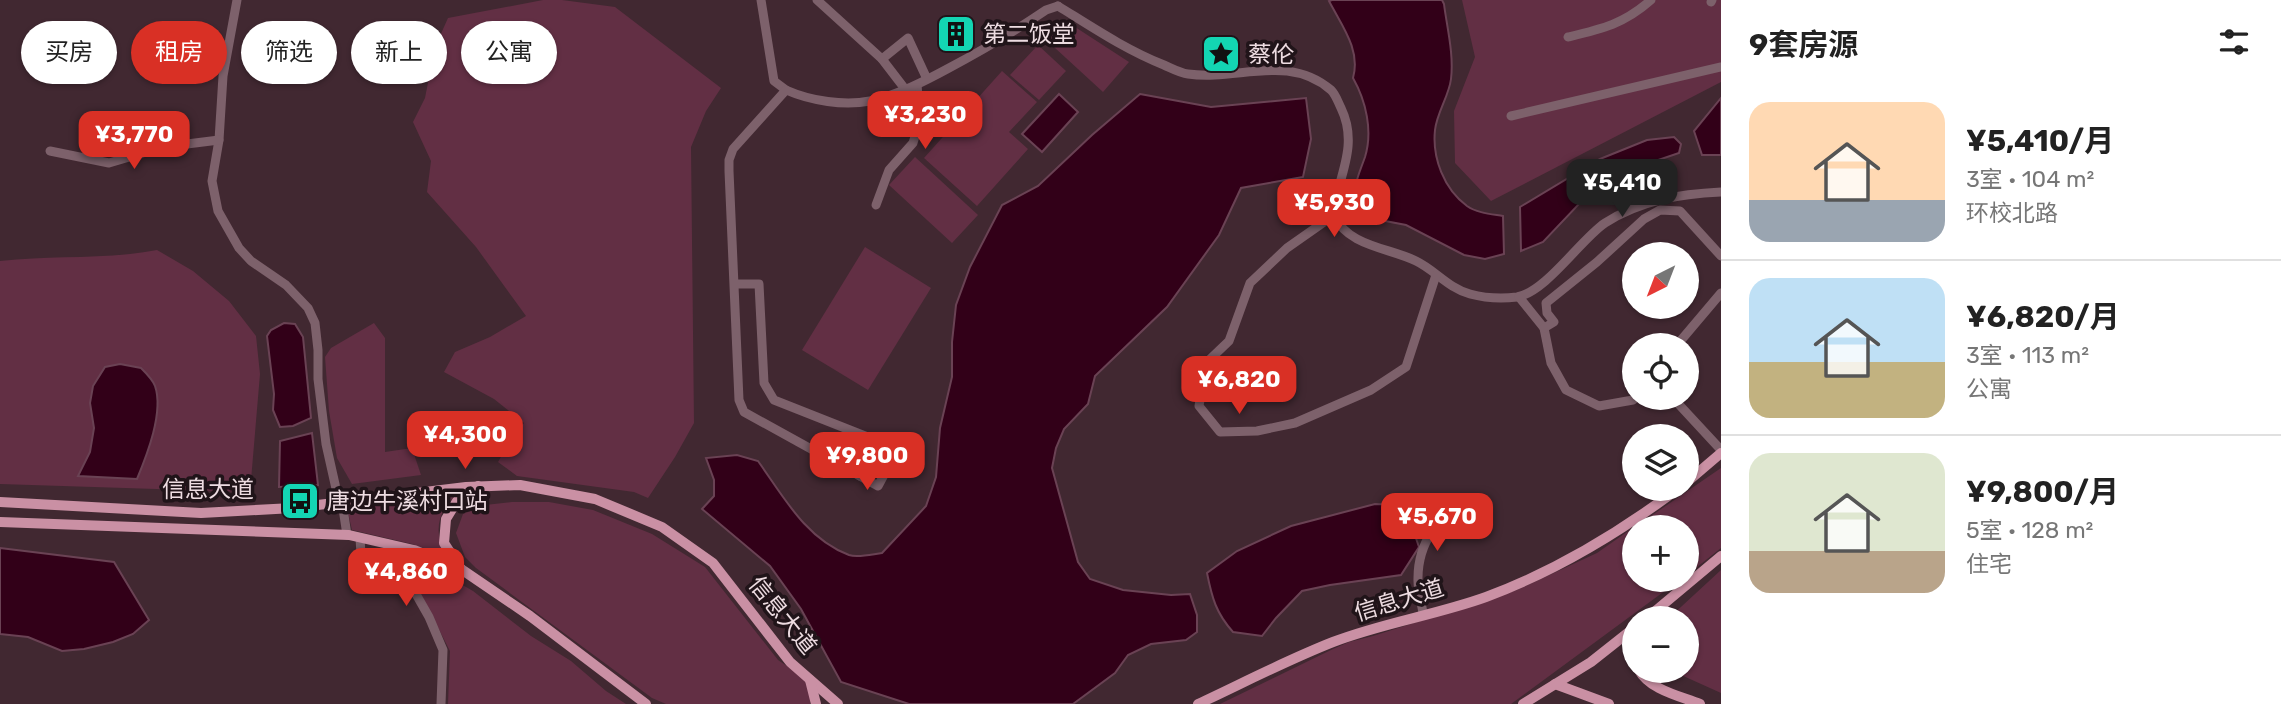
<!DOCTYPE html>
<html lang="zh">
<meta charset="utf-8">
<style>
body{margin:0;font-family:Rubik,"Noto Sans SC",sans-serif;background:#f6f6f6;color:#222;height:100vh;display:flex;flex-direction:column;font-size:26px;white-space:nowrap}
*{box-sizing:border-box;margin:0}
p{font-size:23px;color:#767676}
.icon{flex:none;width:38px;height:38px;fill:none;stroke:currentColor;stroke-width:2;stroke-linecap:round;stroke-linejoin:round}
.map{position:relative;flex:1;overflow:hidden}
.sheet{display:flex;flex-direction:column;background:#fff;width:560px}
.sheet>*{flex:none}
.hud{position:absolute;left:21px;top:21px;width:665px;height:63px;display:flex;gap:14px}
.needle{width:46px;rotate:222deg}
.buttons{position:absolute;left:1622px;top:242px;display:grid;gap:14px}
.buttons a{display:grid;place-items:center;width:77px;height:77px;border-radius:50%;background:#fff;box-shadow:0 2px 5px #0004;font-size:35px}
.price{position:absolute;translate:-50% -60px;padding:0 16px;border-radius:14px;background:#d93025;color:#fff;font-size:23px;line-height:46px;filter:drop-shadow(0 2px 4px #0008)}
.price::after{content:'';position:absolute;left:50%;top:42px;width:21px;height:16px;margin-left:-10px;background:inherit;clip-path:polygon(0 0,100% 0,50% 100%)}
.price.on{background:#222;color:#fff}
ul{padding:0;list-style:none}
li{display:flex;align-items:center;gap:21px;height:175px;padding:0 28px}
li+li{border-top:2px solid #e0e0e0}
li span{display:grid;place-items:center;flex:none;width:196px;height:140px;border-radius:21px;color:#555}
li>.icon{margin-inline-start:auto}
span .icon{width:84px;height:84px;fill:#fffc;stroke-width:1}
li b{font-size:30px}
h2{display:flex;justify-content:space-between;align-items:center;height:84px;padding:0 28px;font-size:30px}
.pill{padding:0 24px;border-radius:32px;background:#fff;box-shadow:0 2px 5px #0004;font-size:24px;line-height:63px}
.pill.on{background:#d93025;color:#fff}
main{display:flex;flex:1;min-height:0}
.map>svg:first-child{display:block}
.green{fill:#622f44}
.water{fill:#320018;stroke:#6a4254;stroke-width:2}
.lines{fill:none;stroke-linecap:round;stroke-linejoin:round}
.minor{stroke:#7d616b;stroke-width:9}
.major{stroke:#ca90a4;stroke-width:10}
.labels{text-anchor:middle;stroke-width:7;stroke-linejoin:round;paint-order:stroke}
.poi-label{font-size:23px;fill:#eddce1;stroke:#201419;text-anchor:start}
.street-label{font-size:23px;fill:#eddce1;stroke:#201419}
</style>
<main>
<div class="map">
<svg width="1721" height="704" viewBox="0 0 1721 704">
<rect width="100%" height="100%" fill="#412831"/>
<g class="green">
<path d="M543,0H562L615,7L721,88L706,111L691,147L694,423L675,457L648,498L634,492L517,476L498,462L511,439L524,423L494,399L444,372L455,352L490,337L526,316L476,247L427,192L431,161L413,122L425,98L435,47L448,18Z"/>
<path d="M1462,0H1721V82L1491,201L1455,163L1454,111L1475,57Z"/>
<path d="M1064,22L1072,25L1129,62L1103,92L1042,36L1055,24Z"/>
<path d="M1038,45L1066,71L1039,100L1010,75Z"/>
<path d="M1002,71L1037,102L1009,132L1028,149L977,206L924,158Z"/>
<path d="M915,157L978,215L952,243L889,185Z"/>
<path d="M865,247L931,288L868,390L802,350Z"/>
<path d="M157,250L193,271L229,301L256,336L260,374L250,492L0,484V261C54,255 103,260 157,250Z"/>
<path d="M374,323L385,338V452L412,448L421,475L352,484L337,458L329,411L325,357L331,348Z"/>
<path d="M1721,468V548L1687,575V527H1635Z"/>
<path d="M459,492C437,511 433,531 446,556L412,544L352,530L347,508Z"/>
<path d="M512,502H549L593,510L652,534L705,567L778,660L811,682L810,704H666L652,698L476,568L465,557L456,533L463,514L485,505Z"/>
<path d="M1634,527V579H1681L1511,704H1220L1333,649L1349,642L1373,636L1517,590L1597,553Z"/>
<path d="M414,568H433L473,591L531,636L571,661L606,691L626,704H448L450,651L413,579Z"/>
<path d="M1721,570V693L1670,670H1687V618H1669Z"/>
</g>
<g class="water">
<path d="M1332,0H1442L1444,4C1447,28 1454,54 1451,79C1449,96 1437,112 1435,130C1432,158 1444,189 1467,206C1477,213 1491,214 1503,216L1504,254L1485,259L1464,255L1406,225L1380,220L1358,209C1351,188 1358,177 1365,157C1373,131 1366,101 1353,78C1361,50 1342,26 1329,1Z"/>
<path d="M1059,94L1078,112L1042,152L1022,134Z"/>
<path d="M1140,94L1211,107L1306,98L1311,139L1303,177L1241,188L1219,235L1167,307L1095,376L1088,404L1064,429L1056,448L1052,468L1078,562L1090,579L1123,590L1171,595L1190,594L1197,615V632L1186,640L1151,644L1128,655L1115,673L1073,704H909L841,682L801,609L770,566L702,509L714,496V480L706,458L737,455L758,461C783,496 806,539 849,555C858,558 873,554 882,553L926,506L936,477L940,428L952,377V342L956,305L970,267L1002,205L1038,186L1092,135Z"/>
<path d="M1721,98V155H1702L1694,131Z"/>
<path d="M1674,137L1681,144L1679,153L1620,173L1596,186L1543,242L1521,251L1520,207L1600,159L1647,140Z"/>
<path d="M284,323L295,324L303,337L311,418L293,426L280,427L273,410L274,394L267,336L271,330Z"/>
<path d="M120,364L141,368C146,373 153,380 155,386C164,412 147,455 137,479L78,476L90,452L94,428L90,403L93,386L105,367Z"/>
<path d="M312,433L318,485L279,487L280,441Z"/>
<path d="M1375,504L1398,505L1409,518L1419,547L1401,575L1330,585L1302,591L1276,618L1262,636L1233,632C1216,613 1212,598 1207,573L1237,551L1291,526Z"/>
<path d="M0,548L114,562L149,620L133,634L113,642L84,649L62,651L28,637L0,634Z"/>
</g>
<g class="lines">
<g class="minor">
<path d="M237,0L223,76L219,140L212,181L218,211L239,248L251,261L286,285L308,308L315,323L318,350V379L326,444L339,502"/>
<path d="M761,0L774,81L786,90"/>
<path d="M817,0L882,59"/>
<path d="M1711,2L1712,0"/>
<path d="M1058,6C1092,27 1126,50 1164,65C1171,68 1180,73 1188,74C1238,81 1288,53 1331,90C1336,95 1338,102 1341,108C1355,137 1346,162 1338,190C1336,198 1332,208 1335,216C1347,246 1390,248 1416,261C1435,270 1448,288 1470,294C1485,298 1501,299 1517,297C1546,292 1581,239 1605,223C1641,200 1680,194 1721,192"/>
<path d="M1568,37C1602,29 1624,24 1651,0"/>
<path d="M905,89L882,59L908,38L927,79"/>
<path d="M1511,116L1721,67"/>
<path d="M50,151L109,163L163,147L219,140"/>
<path d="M876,205L889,170L913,143L920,120L917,85"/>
<path d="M1334,215L1287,248L1250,283L1229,341L1206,363L1199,406L1220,432L1257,431L1295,423L1371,390L1406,367L1436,275"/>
<path d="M734,284H759L764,383L774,400L898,449L878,486L744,412L739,400L729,171V160L733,149L786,90C811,101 844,106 870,101C898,95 925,81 949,68C983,50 1015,31 1046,10L1058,6"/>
<path d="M1519,297L1544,328L1551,363L1566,390L1599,406L1633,400L1636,397"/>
<path d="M1544,328L1554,322L1547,313L1546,303L1597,262L1644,219L1660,210L1680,211L1721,256"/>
<path d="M1677,345L1721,293"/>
<path d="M1672,397L1721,450"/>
<circle cx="873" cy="451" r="10"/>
<circle cx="864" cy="468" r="9"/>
<path d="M342,502L347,535"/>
<path d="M360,538L361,554L398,570L408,580L429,617L443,650L441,704"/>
<path d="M1423,614C1422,604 1418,592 1418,581C1417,544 1439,511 1474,499"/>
</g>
<g class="major">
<path d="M1687,482L1721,453"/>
<path d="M0,502L201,513L293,508L466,487L520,485L595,499L662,527L713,563L790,662L838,704"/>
<path d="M0,522L349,535L414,550L461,569L530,616L646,704"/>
<path d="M461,569L444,543L446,519L457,501L478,486"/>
<path d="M1647,618L1721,556"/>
<path d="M1634,633L1632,649L1634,662"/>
<path d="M1639,670C1650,690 1680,696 1700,704"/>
<path d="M810,680L816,704"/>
<path d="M1555,684L1609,704"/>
<path d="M1198,704C1243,683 1287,660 1333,642C1382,623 1436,615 1486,597C1556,571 1619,533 1679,488"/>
<path d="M1523,704L1591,662L1634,628"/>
</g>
</g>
<defs>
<symbol id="building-square" viewBox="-11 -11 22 22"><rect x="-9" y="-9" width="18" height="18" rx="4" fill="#13d5b3" stroke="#201419"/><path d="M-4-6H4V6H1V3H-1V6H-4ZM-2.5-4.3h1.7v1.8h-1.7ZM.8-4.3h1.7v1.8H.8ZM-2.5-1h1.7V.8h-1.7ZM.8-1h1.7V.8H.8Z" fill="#111"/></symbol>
<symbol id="sight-square" viewBox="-11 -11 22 22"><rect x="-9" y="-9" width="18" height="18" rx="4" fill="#13d5b3" stroke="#201419"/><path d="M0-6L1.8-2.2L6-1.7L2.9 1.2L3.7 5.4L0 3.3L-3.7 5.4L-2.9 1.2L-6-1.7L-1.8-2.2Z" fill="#111"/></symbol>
<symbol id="bus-square" viewBox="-11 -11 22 22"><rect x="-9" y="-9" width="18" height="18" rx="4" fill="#13d5b3" stroke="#201419"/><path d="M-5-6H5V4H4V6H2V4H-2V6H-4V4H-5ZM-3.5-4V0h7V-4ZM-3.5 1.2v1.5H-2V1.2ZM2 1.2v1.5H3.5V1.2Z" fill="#111"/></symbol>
</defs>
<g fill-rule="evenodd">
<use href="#building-square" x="934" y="12" width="44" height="44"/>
<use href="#sight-square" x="1199" y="32" width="44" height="44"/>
<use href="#bus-square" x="278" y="479" width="44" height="44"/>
</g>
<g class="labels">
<g class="poi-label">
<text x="983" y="42">第二饭堂</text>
<text x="1248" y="62">蔡伦</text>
<text x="327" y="509">唐边牛溪村口站</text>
</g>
<g class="street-label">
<text x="208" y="497">信息大道</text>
<text transform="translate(1399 600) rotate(-17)" y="8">信息大道</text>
<text transform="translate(783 615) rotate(51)" y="8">信息大道</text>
</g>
</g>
</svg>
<div class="buttons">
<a><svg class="needle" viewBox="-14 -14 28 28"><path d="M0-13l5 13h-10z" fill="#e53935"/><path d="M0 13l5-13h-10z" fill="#767676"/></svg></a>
<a><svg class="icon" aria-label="locate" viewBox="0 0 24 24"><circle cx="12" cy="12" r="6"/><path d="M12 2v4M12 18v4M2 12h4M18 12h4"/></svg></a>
<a><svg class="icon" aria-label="layers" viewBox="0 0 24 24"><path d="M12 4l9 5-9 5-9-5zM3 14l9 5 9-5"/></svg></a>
<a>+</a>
<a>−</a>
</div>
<b class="price" style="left:925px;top:151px">¥3,230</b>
<b class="price" style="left:134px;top:171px">¥3,770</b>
<b class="price on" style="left:1622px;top:219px">¥5,410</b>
<b class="price" style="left:1334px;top:239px">¥5,930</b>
<b class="price" style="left:1239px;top:416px">¥6,820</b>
<b class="price" style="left:465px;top:471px">¥4,300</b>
<b class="price" style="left:867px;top:492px">¥9,800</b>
<b class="price" style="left:1437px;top:553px">¥5,670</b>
<b class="price" style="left:406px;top:608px">¥4,860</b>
<div class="hud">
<a class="pill">买房</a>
<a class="pill on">租房</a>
<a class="pill">筛选</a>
<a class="pill">新上</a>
<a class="pill">公寓</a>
</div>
</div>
<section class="sheet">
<h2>9套房源<svg class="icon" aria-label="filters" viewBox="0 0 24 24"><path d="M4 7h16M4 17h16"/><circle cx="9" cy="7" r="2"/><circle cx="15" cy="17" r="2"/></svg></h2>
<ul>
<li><span style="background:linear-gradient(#ffd9b3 70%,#9aa5b1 0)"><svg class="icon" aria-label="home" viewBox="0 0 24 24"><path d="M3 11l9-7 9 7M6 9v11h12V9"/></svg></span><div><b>¥5,410/月</b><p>3室 · 104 m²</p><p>环校北路</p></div></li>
<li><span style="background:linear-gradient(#bfe0f5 60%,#c2b280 0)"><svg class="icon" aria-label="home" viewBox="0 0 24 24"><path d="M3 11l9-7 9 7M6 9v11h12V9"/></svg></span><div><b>¥6,820/月</b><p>3室 · 113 m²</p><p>公寓</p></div></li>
<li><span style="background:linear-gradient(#dfe7d0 70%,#b9a48a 0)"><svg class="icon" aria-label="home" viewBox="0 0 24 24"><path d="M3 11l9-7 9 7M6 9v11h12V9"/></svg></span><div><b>¥9,800/月</b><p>5室 · 128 m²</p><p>住宅</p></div></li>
</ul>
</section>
</main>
